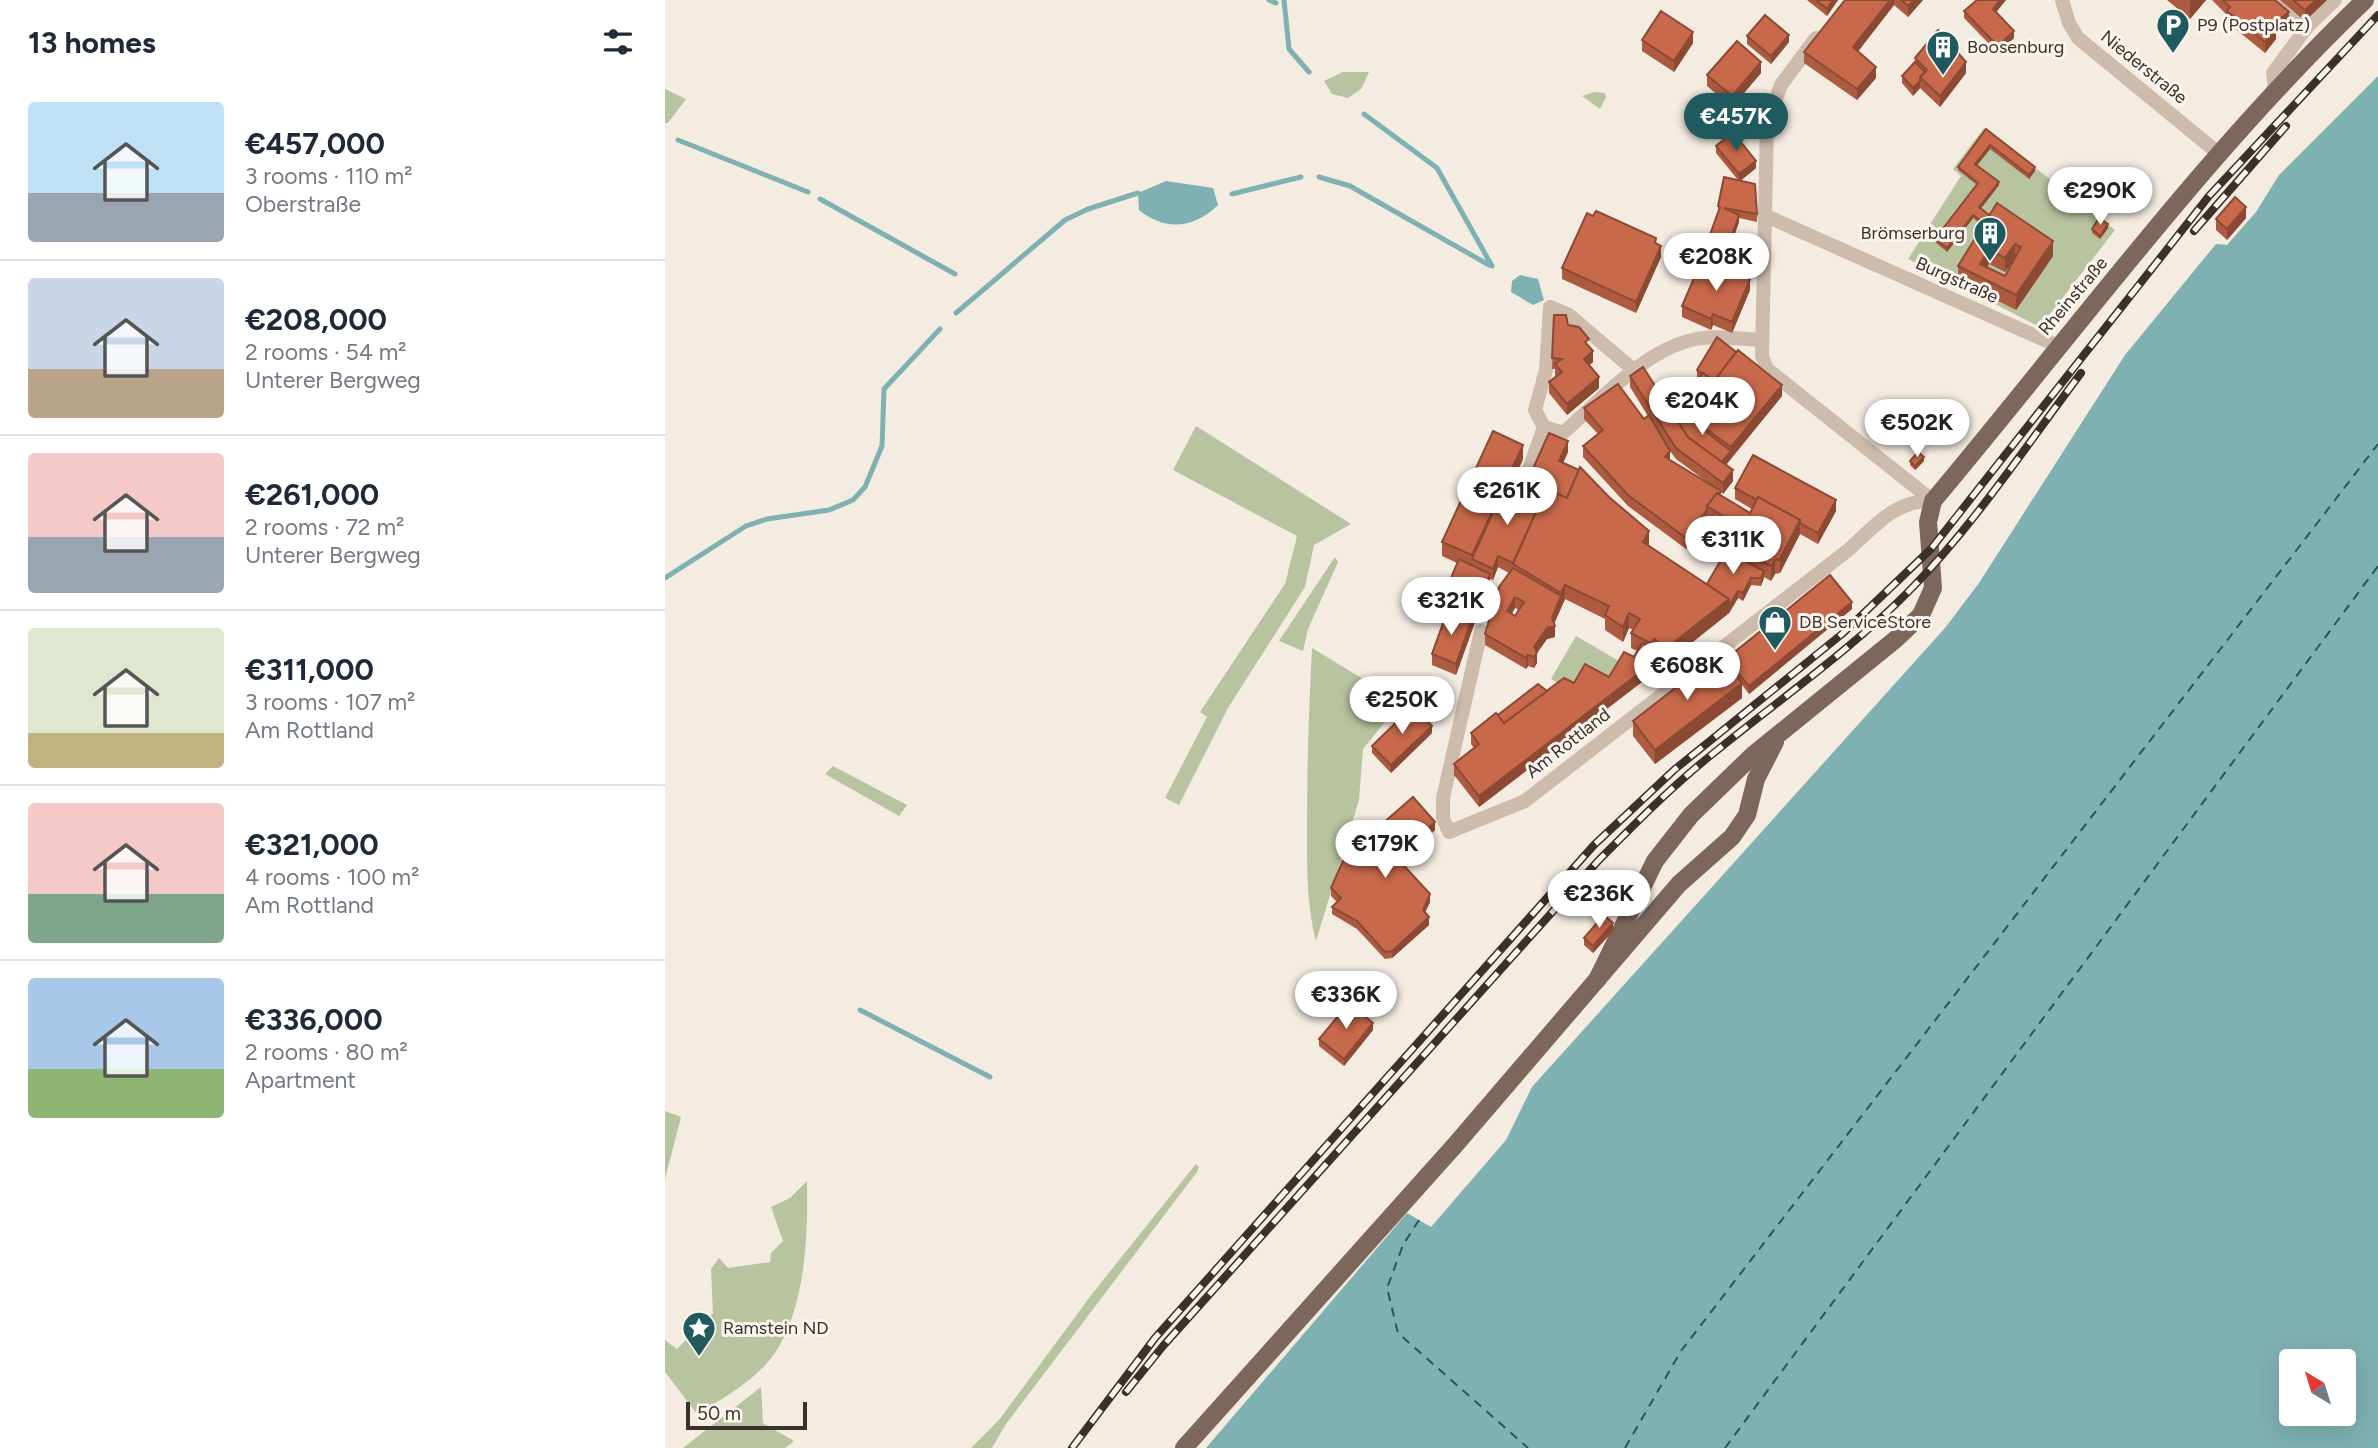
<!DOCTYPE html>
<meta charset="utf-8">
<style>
body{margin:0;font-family:Figtree,sans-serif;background:#f2f2f3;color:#1f2937;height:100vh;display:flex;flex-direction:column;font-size:26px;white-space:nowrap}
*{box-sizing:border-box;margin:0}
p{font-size:23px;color:#747a83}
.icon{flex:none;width:38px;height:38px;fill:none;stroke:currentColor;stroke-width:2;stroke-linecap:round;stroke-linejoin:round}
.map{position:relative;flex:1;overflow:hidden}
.side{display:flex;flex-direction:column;background:#fff;width:665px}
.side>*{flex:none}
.needle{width:46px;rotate:322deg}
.buttons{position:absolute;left:1614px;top:1349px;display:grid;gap:14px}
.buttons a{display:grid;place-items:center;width:77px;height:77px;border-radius:7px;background:#fff;box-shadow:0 7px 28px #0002;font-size:35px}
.scale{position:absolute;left:21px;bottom:18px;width:121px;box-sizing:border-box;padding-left:7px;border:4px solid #3b302b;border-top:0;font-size:19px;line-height:24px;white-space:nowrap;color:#3b302b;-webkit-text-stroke:5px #fbf5ee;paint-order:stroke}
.price{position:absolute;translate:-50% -60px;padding:0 16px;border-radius:24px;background:#fff;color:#222;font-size:23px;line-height:46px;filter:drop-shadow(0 2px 4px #0008)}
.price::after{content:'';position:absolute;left:50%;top:42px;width:21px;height:16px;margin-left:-10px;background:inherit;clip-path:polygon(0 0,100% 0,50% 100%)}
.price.on{background:#1f5a5e;color:#fff}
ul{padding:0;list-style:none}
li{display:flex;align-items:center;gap:21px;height:175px;padding:0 28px}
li+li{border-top:2px solid #e0e1e3}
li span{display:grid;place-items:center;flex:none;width:196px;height:140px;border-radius:7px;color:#555}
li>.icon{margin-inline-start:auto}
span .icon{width:84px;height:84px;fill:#fffc;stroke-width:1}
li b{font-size:30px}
h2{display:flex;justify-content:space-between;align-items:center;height:84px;padding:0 28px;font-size:30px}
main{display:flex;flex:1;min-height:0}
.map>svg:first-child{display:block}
.green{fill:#b8c4a0}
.water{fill:#7fb0b2;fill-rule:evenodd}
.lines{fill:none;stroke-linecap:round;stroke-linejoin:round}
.stream{stroke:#7fb0b2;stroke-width:5}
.ferry{stroke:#1f5a5e;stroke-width:2;stroke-dasharray:9 7;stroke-linecap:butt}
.street{stroke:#cdbbac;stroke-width:14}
.primary{stroke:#7d675c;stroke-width:18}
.rail-casing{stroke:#3b302b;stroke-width:8}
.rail{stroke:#fbf5ee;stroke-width:5;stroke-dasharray:16;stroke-linecap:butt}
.wall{fill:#ac5a40;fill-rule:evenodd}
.shaded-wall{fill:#8c4a34}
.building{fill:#c8694b;stroke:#8c4a34;stroke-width:2;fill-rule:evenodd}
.labels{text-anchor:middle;stroke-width:6;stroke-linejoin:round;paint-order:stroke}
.poi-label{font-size:18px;fill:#3b302b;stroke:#fbf5ee;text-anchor:start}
.street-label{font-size:18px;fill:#3b302b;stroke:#fbf5ee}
</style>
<main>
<section class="side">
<h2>13 homes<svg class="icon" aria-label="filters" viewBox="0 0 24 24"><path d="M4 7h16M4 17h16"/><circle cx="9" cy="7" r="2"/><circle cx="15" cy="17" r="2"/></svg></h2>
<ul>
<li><span style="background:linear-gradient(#bfe0f5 65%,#9aa5b1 0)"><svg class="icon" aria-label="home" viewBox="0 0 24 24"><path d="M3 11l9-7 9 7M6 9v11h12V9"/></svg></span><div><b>€457,000</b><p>3 rooms · 110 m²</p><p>Oberstraße</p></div></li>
<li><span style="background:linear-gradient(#c9d6e8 65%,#b9a48a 0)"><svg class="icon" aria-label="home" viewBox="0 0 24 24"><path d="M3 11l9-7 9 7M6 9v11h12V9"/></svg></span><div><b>€208,000</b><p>2 rooms · 54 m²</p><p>Unterer Bergweg</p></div></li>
<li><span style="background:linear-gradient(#f6c9c9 60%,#9aa5b1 0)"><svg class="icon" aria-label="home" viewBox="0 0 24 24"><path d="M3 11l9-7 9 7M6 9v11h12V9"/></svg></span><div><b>€261,000</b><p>2 rooms · 72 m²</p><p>Unterer Bergweg</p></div></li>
<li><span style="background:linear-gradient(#dfe7d0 75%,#c2b280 0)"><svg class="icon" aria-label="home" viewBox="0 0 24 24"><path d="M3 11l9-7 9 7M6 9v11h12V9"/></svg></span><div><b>€311,000</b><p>3 rooms · 107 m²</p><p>Am Rottland</p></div></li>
<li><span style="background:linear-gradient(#f6c9c9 65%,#7fa58c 0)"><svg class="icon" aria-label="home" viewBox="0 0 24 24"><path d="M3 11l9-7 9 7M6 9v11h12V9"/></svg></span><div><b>€321,000</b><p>4 rooms · 100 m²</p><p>Am Rottland</p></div></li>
<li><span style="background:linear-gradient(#a9c7e8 65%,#8fb573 0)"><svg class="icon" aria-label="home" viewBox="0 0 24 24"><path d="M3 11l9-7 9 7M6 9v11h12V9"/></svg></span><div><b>€336,000</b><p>2 rooms · 80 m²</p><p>Apartment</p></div></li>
</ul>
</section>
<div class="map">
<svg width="1713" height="1448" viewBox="0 0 1713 1448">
<rect width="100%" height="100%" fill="#f4ebe1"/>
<g class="green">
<path d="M678,72H704L696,89L683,98L667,94L659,81Z"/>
<path d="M0,89L21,99L3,123H0Z"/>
<path d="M929,92L940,93L941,97L935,109L917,96Z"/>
<path d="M1319,128L1450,230L1375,327L1243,259L1296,176L1288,169Z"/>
<path d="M531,426L686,524L649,545L640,587L563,708L514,805L500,798L542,717L535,712L620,584L632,536L508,470Z"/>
<path d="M670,557L673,562L643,629L638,651L614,641Z"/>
<path d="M911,636L954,661L942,682L905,690L886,679Z"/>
<path d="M647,648L736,702L698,749L694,800L651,941C641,903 642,863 642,824C642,765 644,707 647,648Z"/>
<path d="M168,766L242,805L234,816L160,774Z"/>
<path d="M0,1111L16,1117L0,1179Z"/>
<path d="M531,1164L534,1167L532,1172L341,1424L327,1448H306L334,1420L427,1294Z"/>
<path d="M142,1181C143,1235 141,1302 112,1350C94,1378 59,1398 32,1414L0,1372V1340L12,1349L48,1313L46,1269L54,1258L63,1268L105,1262L106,1253L118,1241L106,1207L125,1198Z"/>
<path d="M96,1387L98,1423L129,1441L120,1448H18Z"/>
</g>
<g class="water">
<path d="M1713,76V1448H541L742,1213L766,1227L841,1140L867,1087L1280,628L1314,583L1460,355L1551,244L1562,245L1591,212L1614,175ZM1626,1362H1678V1414H1626Z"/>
<path d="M501,181L548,188L553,205C529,229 499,231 474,210L473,193Z"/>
<path d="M855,275L873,279L879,300L868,305L846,292L847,281Z"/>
</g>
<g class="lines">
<g class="stream">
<path d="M604,0L611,3"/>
<path d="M619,0L624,49L644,72"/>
<path d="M699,114L772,168L827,266"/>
<path d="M13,140L143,192"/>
<path d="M654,177L685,186L824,265"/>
<path d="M567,194L636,177"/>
<path d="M155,199L290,274"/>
<path d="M291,313L400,220L423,209L473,193"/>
<path d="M0,578L81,526L102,519L164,510L188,500L200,487L217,446L219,389L275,329"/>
<path d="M195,1010L325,1077"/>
</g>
<g class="ferry">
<path d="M754,1220L738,1245L722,1288L733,1333L863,1448"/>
<path d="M960,1448L1016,1351L1713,444"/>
<path d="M1060,1448L1713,566"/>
</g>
<g class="street">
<path d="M1397,0L1404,23L1413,38L1553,153"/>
<path d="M1610,0L1642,27"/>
<path d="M1151,38L1116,85L1102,123L1097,356L1102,369L1268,501"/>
<path d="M1610,90L1608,73L1642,27L1670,0"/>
<path d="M1099,215L1393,346"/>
<path d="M879,427L870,410L881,370L885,307L904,315L970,371"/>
<path d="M853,500L879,427L898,433C936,400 980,349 1031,339C1052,335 1075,339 1096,340"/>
<path d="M816,631L778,798V818L784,832L860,801L1182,551C1210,527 1228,500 1268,501"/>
</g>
<g class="primary">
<path d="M932,980L990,861L1026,815L1088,755L1231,639L1256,615L1268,588L1263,522L1268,501C1410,332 1540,153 1700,0"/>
<path d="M519,1448L791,1144L1014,884L1067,837L1082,815L1091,779L1110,742"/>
</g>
<defs>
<g id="rail">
<path d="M1529,231L1621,126"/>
<path d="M461,1392L498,1346L933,861C969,825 1005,788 1045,756C1112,701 1184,652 1245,590C1309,525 1361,446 1416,373"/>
<path d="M407,1448L490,1338L929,845L1009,770L1177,634L1266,549L1544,196L1713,15"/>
</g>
</defs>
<use href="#rail" class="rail-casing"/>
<use href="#rail" class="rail"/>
</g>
<g class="wall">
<path d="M1142,0H1173L1162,16Z"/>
<path d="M1180,0H1258L1243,17L1229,5L1193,51L1211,78L1192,100L1139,63V52Z"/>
<path d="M1312,0H1341L1331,12L1349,38L1333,53L1299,18V11Z"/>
<path d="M1502,0H1541L1525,19Z"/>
<path d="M1547,0H1610L1624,23L1611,33V39L1600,53L1562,22V15Z"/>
<path d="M1615,0H1662L1640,21Z"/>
<path d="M1082,36L1124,42L1106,64L1082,44Z"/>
<path d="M977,40L1028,43L1009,72L977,51Z"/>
<path d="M1250,58L1301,73L1275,107L1255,88L1248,96L1237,83V76L1250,62Z"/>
<path d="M1096,73L1067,107L1042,86V75Z"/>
<path d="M1321,129L1370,171L1364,179L1325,149L1312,165L1334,185L1316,208L1324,215L1388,256L1351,310L1293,281V266L1318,226L1308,218L1282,252L1270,242V239L1312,185L1293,170V167ZM1349,259L1340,276L1322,267L1324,264L1340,272Z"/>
<path d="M1051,146L1091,168L1075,181L1092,214V222L1074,218V222L1058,268L1038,261V254L1053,213V206L1073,180L1051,153Z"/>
<path d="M1581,218L1562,240L1551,230V219Z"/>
<path d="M1443,228L1435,239L1427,233V229Z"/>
<path d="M991,244L996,257L971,313L897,279V268Z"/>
<path d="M1085,290L1067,333L1048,325L1046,330L1017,317V306Z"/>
<path d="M889,315L903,325L924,346L928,362L924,365L934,388L902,415L884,393V382L891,377L890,375V369H887Z"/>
<path d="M1032,370L1117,396L1061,465L1068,481L1058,494L1056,492V495L1085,513L1087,509L1070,499V488L1171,511L1153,544L1135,534L1115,573L1110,574L1106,581L1099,577L1096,586L1086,585L1078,601L1073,598L1064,613L999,665L814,807L789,775V764L809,748L806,744V733L833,715L882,691L909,683L944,677L969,657L972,651L966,648V633L968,630L964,628L958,642L940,630V619L900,599L889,624L890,637L882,639L872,653V663L869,668L863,666L861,669L820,645V634L844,573L833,567L828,580L825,579L791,675L767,665V654L781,616L775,611V604L792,563L777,556V542L858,459L846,486L861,492V484L903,452L898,463L984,546L1042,584L1061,551V543L1074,541L1042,521L1021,549L963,506L918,457V446L933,434L919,419V408L979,419L983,416L965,387V376L1007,412L1014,411L1034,379L1032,378ZM1005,451L1011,459L1046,485L1005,460ZM850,608L854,610L850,616L847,613Z"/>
<path d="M1245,461H1259L1250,470L1245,465Z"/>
<path d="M1187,609L1084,694L1077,685V698L990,764L968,736V721L1061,663V659Z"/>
<path d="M767,733L726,773L707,753V746Z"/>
<path d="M770,830L735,861L765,902L760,912L764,925L727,958L720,959L692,929L667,914V907L672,902L666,896V888L692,846Z"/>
<path d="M948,931L928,953L919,945V938Z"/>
<path d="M708,1030L679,1066L654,1046V1039Z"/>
</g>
<g class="shaded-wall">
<path d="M1168,0H1173L1162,16V9Z"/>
<path d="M1225,0H1229V5L1188,58V47Z"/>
<path d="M1249,0H1258L1243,17V6Z"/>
<path d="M1335,0H1341L1328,16V9Z"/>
<path d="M1525,0H1541L1525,19Z"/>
<path d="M1651,0H1662L1640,21V10Z"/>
<path d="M1624,12V23L1611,33V39L1600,53V42L1607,25Z"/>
<path d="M1349,31V38L1333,53V46Z"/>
<path d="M1028,32V43L1009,72V61Z"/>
<path d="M1124,35V42L1106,64V56Z"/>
<path d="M1096,62V73L1067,107V96Z"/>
<path d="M1301,62V73L1275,107V96Z"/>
<path d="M1211,67V78L1192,100V89Z"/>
<path d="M1255,81V88L1248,96V88Z"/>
<path d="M1325,145V149L1310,168V164Z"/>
<path d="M1091,161V168L1074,182V174Z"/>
<path d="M1370,167V171L1364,179V175Z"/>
<path d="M1334,182V185L1314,211V207Z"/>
<path d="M1581,207V218L1562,240V229Z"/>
<path d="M1074,215V222L1058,268V261Z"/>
<path d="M1308,215V218L1282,252V248Z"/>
<path d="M1443,224V228L1435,239V236Z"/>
<path d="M1388,241V256L1351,310V295Z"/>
<path d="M1350,244V258L1340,272V258Z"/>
<path d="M996,246V257L971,313V302Z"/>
<path d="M1324,249V264L1315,278V264Z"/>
<path d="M1085,279V290L1067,333V322Z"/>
<path d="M1048,314V325L1046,330V319Z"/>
<path d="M928,351V362L919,370V359Z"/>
<path d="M934,377V388L902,415V404Z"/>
<path d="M1117,385V396L1055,472V465L1066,451V447Z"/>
<path d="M903,441V452L894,472V461Z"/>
<path d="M858,445V459L811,561L807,559V555Z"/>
<path d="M1005,451V462L1000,457Z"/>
<path d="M1259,457V461L1250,470V466Z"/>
<path d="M1068,470V481L1058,494V483Z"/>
<path d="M1171,500V511L1153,544V533Z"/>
<path d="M1042,510V521L1021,549V538Z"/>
<path d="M1135,520V534L1115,573V559Z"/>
<path d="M984,531V546L978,542Z"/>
<path d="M833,556V567L828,580V569Z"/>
<path d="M1110,560V574L1106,581V566Z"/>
<path d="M1099,571V578L1096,586V578Z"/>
<path d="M825,574V581L791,675V664L805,624Z"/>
<path d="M1086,578V585L1078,601V593Z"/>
<path d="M900,585V599L888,626H890V637L882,639L872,653V663L869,668V647L896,596V593Z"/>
<path d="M1073,591V598L1064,613L999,665V650Z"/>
<path d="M850,597V608L842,622V611Z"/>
<path d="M1187,602V609L1084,694V686Z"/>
<path d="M964,613V628L958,642V627Z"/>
<path d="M999,654V665L814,807V796Z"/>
<path d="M863,655V666L861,669V658Z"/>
<path d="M1077,683V698L990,764V750Z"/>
<path d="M767,726V733L726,773V765Z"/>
<path d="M770,822V830L731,864V857Z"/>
<path d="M765,894V902L758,917V910Z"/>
<path d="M764,917V925L727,958V951Z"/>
<path d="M948,923V931L928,953V946Z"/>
<path d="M708,1023V1030L679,1066V1059Z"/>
</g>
<g class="building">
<path d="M1151,0H1168L1162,9Z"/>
<path d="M1180,0H1225L1188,47L1211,67L1192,89L1139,52Z"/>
<path d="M1236,0H1249L1243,6Z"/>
<path d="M1312,0H1335L1328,9L1349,31L1333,46L1299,11Z"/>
<path d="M1558,0H1610L1624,12L1607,25L1611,28L1600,42L1562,11L1565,7Z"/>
<path d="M1628,0H1651L1640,10Z"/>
<path d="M996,11L1028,32L1009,61L977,40Z"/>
<path d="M1100,15L1124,35L1106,56L1082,36Z"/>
<path d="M1273,30L1301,62L1275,96L1255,77L1262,70L1250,58Z"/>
<path d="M1072,41L1096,62L1067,96L1042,75Z"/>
<path d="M1250,62L1260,72L1255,77V81L1248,88L1237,76Z"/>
<path d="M1321,129L1370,167L1364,175L1325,145L1310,164L1334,182L1314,207L1324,215L1319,223L1308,215L1282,248L1270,239L1313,183L1293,167Z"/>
<path d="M1068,132L1091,161L1074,174L1051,146Z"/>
<path d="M1059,177L1090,184L1092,214L1059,208L1074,215L1058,261L1038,254L1055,207L1053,206Z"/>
<path d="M1570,197L1581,207L1562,229L1551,219Z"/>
<path d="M1332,203L1388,241L1351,295L1293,266ZM1350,244L1356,247L1340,276L1315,264L1324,249L1340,258Z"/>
<path d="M931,211L991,238L990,243L996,246L971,302L897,268L922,213L928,216Z"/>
<path d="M1434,218L1443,224L1435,236L1427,229Z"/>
<path d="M1036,262L1085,279L1067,322L1048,314L1046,319L1017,306Z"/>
<path d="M889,315H901L903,325L914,327L924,339L920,342L928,351L919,359L934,377L902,404L884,382L897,372L890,364L897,359L887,358Z"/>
<path d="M1052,337L1071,352L1049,381L1032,370Z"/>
<path d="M1073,350L1117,385L1066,447L1014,409L1038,373L1049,381Z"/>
<path d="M978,367L1023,437L1068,470L1058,483L1011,448L965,376Z"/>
<path d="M953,384L979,419L984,415L1005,451L1000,457L1056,491L1054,494L1052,493L1042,506V510L1021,538L963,495L918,446L938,430L919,408Z"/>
<path d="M1010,408L1066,451L1057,462L1023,437L1007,412Z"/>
<path d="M828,431L858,445L807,555L777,542Z"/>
<path d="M884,433L903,441L894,461L914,470L902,498L881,489L880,492L861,484Z"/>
<path d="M1253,452L1259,457L1250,466L1245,461Z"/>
<path d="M1088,455L1171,500L1153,533L1135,523V520L1093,497L1092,500L1070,488Z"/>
<path d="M915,467L944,497L984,531L978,542L1064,599L999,650L990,639L985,643L966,633L975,619L964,613L958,627L940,615L944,606L900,585L896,593L848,564L881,489L902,498Z"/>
<path d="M841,484L877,498L848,563L833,556L828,569L807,559Z"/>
<path d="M1052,493L1085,513L1093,497L1135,520L1115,559L1110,560L1106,566L1061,543L1065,537L1074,541L1078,529L1042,506Z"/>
<path d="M1061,551L1099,571L1096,578H1086L1078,593L1073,591L1064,606V599L1042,584Z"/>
<path d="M794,559L825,574L805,627V624L784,607L783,610L775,604Z"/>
<path d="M848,568L896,596L887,618L890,626L882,628L869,647L872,652L869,657L863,655L861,658L820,634L834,587ZM850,597L859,602L850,616L842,611Z"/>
<path d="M1165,575L1187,602L1084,686L1061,659Z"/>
<path d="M784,607L805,624L791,664L767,654Z"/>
<path d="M990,642L999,654L814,796L789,764L814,744L806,733L831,713L839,723L899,678L909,683L920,664L944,677L959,652L969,657L977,643L985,647Z"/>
<path d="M1054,654L1077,683L990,750L968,721Z"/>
<path d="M873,684L882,691L839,723L833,715Z"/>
<path d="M748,706L767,726L726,765L707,746Z"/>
<path d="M748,797L770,822L731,857L765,894L758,910L764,917L727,951L720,952L692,921L667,907L676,898L666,888L687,840L692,846Z"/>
<path d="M939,915L948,923L928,946L919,938Z"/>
<path d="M684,1003L708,1023L679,1059L654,1039Z"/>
</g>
<defs>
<symbol id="parking-pin" viewBox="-11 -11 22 30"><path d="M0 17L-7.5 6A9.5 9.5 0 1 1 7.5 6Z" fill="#1f5a5e" stroke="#fbf5ee"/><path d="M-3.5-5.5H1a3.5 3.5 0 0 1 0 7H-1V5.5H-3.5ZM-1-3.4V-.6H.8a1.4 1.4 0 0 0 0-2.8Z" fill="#fff"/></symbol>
<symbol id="building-pin" viewBox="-11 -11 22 30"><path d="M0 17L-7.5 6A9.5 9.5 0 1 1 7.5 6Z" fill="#1f5a5e" stroke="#fbf5ee"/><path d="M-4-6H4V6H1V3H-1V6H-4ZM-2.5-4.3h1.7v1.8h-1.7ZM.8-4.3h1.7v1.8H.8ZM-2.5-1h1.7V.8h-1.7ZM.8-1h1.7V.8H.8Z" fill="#fff"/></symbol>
<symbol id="shop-pin" viewBox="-11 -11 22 30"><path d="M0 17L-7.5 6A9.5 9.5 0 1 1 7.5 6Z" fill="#1f5a5e" stroke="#fbf5ee"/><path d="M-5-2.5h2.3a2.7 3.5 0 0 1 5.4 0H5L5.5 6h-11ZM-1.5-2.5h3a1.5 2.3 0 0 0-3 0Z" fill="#fff"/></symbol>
<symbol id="sight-pin" viewBox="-11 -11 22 30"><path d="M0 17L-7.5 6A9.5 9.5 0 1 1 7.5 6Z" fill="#1f5a5e" stroke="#fbf5ee"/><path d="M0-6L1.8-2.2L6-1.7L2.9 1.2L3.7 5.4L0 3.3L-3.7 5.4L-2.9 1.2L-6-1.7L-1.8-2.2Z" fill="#fff"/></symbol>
</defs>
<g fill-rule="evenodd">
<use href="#parking-pin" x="1489" y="6" width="38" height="52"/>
<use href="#building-pin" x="1259" y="28" width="38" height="52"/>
<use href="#building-pin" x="1306" y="214" width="38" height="52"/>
<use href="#shop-pin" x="1091" y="603" width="38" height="52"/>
<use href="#sight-pin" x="15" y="1309" width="38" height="52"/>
</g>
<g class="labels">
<g class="poi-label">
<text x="1532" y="31">P9 (Postplatz)</text>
<text x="1302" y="53">Boosenburg</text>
<text x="1300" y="239" text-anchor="end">Brömserburg</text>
<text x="1134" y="628">DB ServiceStore</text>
<text x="58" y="1334">Ramstein ND</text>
</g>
<g class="street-label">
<text transform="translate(1479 67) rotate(39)" y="6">Niederstraße</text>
<text transform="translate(1292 280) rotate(24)" y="6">Burgstraße</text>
<text transform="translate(1408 296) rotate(-50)" y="6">Rheinstraße</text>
<text transform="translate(903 743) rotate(-38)" y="6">Am Rottland</text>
</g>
</g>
</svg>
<div class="buttons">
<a><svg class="needle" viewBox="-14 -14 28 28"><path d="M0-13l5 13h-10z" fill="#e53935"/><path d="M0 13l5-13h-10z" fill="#747a83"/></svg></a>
</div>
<div class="scale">50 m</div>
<b class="price on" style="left:1071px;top:153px">€457K</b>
<b class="price" style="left:1435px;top:227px">€290K</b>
<b class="price" style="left:1051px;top:293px">€208K</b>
<b class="price" style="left:1037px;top:437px">€204K</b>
<b class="price" style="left:1252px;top:459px">€502K</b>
<b class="price" style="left:842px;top:527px">€261K</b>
<b class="price" style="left:1068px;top:576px">€311K</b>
<b class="price" style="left:786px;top:637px">€321K</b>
<b class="price" style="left:1022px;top:702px">€608K</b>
<b class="price" style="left:737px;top:736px">€250K</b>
<b class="price" style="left:720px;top:880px">€179K</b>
<b class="price" style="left:934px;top:930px">€236K</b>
<b class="price" style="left:681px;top:1031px">€336K</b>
</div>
</main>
